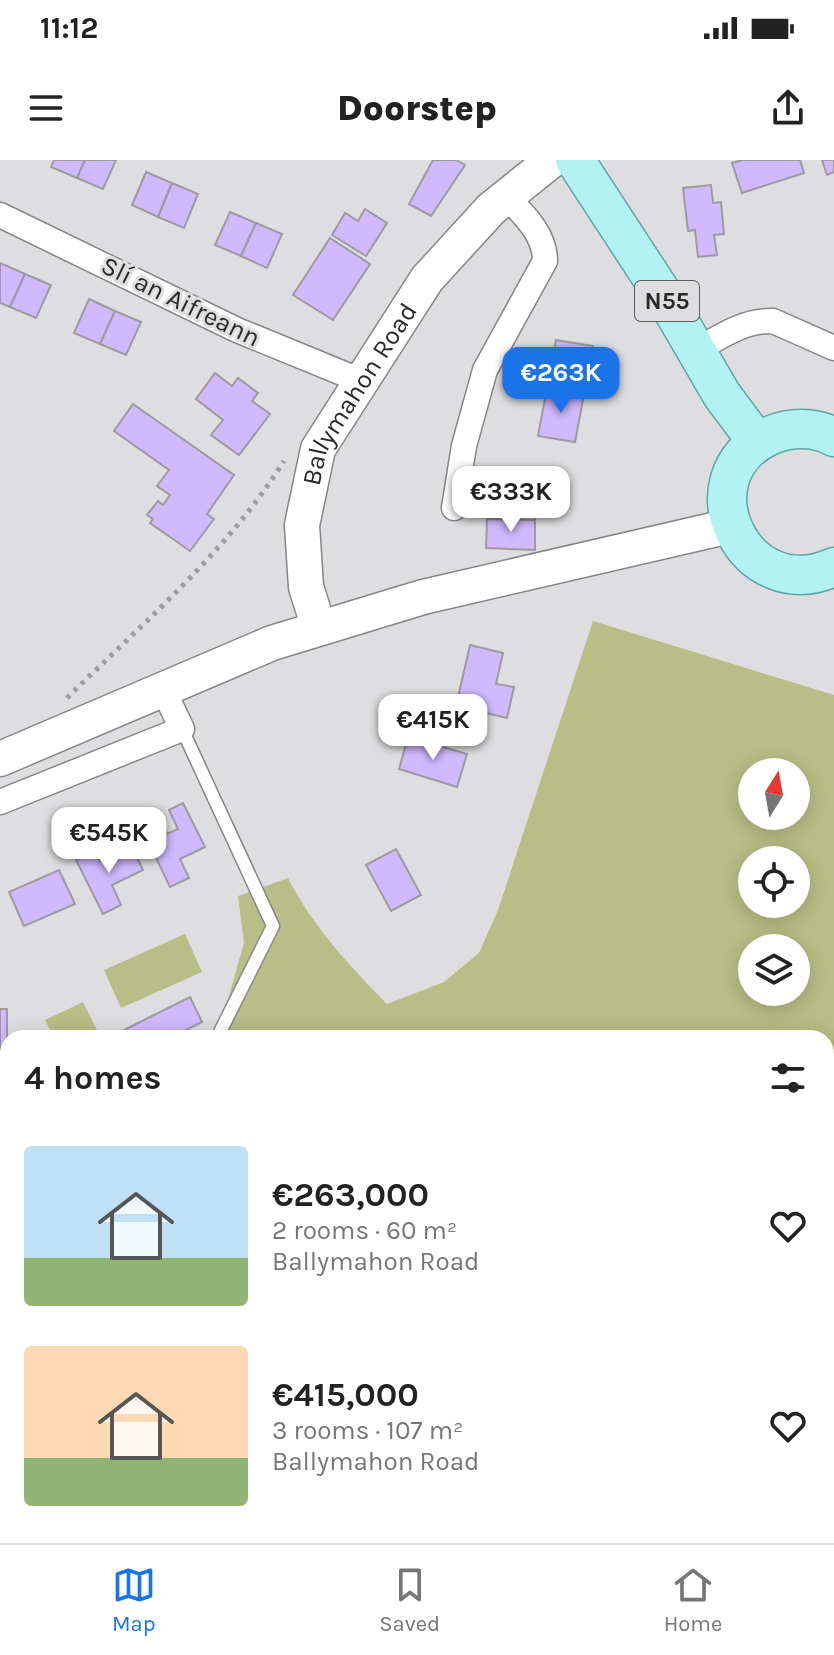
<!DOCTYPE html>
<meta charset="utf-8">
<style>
body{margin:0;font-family:Karla,sans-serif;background:#f2f2f2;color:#222;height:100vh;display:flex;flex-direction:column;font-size:30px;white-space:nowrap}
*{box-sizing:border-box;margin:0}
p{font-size:26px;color:#767676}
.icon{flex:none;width:44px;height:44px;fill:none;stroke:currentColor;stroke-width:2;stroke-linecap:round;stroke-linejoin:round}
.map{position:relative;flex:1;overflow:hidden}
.panel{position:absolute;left:0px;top:870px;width:834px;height:514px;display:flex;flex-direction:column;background:#fff;border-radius:24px 24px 0 0;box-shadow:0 4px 20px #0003}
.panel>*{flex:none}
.needle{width:52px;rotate:11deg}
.buttons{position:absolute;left:738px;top:598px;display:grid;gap:16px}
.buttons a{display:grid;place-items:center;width:72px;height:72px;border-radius:50%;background:#fff;box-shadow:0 4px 20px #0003;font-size:40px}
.price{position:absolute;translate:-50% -68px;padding:0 18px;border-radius:16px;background:#fff;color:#222;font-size:26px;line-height:52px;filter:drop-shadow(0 2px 4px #0008)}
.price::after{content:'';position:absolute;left:50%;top:48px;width:24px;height:18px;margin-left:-12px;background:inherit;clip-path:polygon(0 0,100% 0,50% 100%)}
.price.selected{background:#1a73e8;color:#fff}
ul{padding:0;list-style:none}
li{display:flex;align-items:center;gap:24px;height:200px;padding:0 24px}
li span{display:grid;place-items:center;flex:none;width:224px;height:160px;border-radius:8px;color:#555}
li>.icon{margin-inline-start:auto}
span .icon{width:96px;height:96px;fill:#fffc;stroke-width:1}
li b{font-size:34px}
h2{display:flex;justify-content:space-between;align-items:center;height:96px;padding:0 24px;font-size:34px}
.status{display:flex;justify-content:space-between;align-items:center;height:56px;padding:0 40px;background:#fff;direction:ltr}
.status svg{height:22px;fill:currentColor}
header{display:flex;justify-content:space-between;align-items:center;height:104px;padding:0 24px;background:#fff;font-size:36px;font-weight:800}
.dock{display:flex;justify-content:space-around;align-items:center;height:112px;border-top:2px solid #e0e0e0;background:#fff;font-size:22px;color:#767676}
.dock a{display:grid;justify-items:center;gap:4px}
.dock .selected{color:#1a73e8}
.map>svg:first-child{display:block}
.green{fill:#b9be86;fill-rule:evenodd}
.building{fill:#d1b9ff;stroke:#9c9b9d;stroke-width:2}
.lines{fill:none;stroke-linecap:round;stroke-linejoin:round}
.lane-casing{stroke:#858687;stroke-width:15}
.street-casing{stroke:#858687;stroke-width:27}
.secondary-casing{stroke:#858687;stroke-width:37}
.primary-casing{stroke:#61a6a7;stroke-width:41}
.path{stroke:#9d9d9f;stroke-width:5;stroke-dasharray:4 6;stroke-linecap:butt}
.lane{stroke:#fff;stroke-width:12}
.street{stroke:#fff;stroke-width:24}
.secondary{stroke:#fff;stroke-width:34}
.primary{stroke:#b2f2f3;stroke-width:38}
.labels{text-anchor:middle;stroke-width:6;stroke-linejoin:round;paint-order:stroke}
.shield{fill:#dedee0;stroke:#5f5f60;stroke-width:2}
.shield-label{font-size:24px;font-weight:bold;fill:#292929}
.street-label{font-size:26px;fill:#292929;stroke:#dedee0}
</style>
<div class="status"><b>11:12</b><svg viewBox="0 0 49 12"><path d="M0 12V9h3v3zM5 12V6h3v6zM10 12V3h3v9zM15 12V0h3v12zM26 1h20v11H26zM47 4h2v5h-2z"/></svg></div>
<header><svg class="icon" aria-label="menu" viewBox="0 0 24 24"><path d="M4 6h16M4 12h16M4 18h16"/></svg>Doorstep<svg class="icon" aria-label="share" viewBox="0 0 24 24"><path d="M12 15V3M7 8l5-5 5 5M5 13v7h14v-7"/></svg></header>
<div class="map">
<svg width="834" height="1383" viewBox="0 0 834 1383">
<rect width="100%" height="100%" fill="#dedee0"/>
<g class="green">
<path d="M593,461L834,535V1383H0V1301L8,1255V1376H826V878H217L244,783L238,736L288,718C313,767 349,805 387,844L444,822L479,793L498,750ZM752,612H796V656H752ZM752,700H796V744H752ZM752,788H796V832H752Z"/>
<path d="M185,774L202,812L121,848L104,810Z"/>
<path d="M83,842L101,878H54L45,860Z"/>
</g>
<g class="building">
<path d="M54,0H85L77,18L51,7Z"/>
<path d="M85,0H116L103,29L77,18Z"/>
<path d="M433,0H456L465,5L431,56L409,44Z"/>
<path d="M742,0H800L804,13L742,33L732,3Z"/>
<path d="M822,0H834V12L827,15Z"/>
<path d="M146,12L172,23L158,57L132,45Z"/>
<path d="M172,23L198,34L184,68L158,57Z"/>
<path d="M711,25L713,43L721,42L724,74L714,75L717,95L698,97L695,70L688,71L683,28Z"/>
<path d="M365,49L387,63L366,96L332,75L345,53L358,61Z"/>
<path d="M230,52L256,63L241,96L215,85Z"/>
<path d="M256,63L282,74L267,108L241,96Z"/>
<path d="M330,78L370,104L333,160L293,135Z"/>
<path d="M0,103L25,114L10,147L0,143Z"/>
<path d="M25,114L51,125L36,158L10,147Z"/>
<path d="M89,139L115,151L100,184L74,173Z"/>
<path d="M115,151L141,162L126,195L100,184Z"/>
<path d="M556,180L593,186L584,234L547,228Z"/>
<path d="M215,213L232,226L238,218L258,233L252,241L270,254L239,295L211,275L223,260L196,239Z"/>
<path d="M547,228L584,234L575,282L538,276Z"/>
<path d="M133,244L234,315L207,354L214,359L190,391L150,363L153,359L147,355L158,341L163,345L170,335L157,326L169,310L114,271Z"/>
<path d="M488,329L536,331L535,360L487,359Z"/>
<path d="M487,359L535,360V390L486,388Z"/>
<path d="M470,485L503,493L496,524L514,527L507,558L456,546Z"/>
<path d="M408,577L467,594L457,627L399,609Z"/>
<path d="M183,643L205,687L180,699L189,718L170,727L144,673L163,664L167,674L178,669L169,650Z"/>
<path d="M131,685L143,710L112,725L121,745L103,754L76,700L95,691L100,701Z"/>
<path d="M396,689L421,735L391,751L366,705Z"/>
<path d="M59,710L75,744L24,766L9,732Z"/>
<path d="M190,837L202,862L170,878H118L116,874Z"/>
<rect x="0" y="849" width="7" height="40"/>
<path d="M8,982V1018L0,1019V983Z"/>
<path d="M6,1092L8,1134H0V1093Z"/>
<path d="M0,1192H2L3,1225H0Z"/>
<path d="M0,1242L6,1244L0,1274Z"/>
</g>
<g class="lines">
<defs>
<path id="lane" d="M182,569L273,766L217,878"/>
<g id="street">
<path d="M0,55L237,170L364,222"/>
<path d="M697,190C721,176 745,160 773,161L834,188"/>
<path d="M454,348L464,286L485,210L545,101C545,74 524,55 506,36"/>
<path d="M0,642L182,569L163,529"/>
<path d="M0,931H8"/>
</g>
<g id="secondary">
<path id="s1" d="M319,468L306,427L302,365L318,289L427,119L491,49L552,0"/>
<path d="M0,599L272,483L423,437L730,366"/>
</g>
<g id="primary">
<path d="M575,0L669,144L722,235L757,282"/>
<path d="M834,277C814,266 789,267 769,276C682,317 744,448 834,407"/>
</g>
</defs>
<use href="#lane" class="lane-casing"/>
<use href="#street" class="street-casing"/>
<use href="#secondary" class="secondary-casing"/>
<use href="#primary" class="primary-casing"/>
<path class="path" d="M67,538C143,463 227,392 284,301"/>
<use href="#lane" class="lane"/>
<use href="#street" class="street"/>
<use href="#secondary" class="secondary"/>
<use href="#primary" class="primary"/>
</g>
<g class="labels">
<rect class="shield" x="635" y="121" width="64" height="40" rx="6"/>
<g class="shield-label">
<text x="667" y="149">N55</text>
</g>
<g class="street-label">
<text transform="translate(181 141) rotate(26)" y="9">Slí an Aifreann</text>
<text dy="9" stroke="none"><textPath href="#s1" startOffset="250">Ballymahon Road</textPath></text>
</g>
</g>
</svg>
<div class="buttons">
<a><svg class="needle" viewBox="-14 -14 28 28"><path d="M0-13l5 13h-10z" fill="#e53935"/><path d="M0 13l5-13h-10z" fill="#767676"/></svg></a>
<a><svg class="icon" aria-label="locate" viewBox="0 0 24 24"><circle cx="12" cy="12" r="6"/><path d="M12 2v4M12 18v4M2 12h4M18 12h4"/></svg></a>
<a><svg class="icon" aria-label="layers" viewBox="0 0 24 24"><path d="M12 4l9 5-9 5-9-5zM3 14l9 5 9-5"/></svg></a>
</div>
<b class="price selected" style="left:561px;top:255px">€263K</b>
<b class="price" style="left:511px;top:374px">€333K</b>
<b class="price" style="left:433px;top:602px">€415K</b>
<b class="price" style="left:109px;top:715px">€545K</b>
<section class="panel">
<h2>4 homes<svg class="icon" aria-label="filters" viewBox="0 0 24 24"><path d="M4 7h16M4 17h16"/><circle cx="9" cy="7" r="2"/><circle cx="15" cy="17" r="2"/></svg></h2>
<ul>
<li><span style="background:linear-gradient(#bfe0f5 70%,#8fb573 0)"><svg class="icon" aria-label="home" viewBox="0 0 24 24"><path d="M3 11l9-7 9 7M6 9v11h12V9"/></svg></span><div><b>€263,000</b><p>2 rooms · 60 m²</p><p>Ballymahon Road</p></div><svg class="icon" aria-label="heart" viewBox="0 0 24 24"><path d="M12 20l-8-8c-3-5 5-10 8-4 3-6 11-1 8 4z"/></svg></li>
<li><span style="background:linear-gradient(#ffd9b3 70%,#8fb573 0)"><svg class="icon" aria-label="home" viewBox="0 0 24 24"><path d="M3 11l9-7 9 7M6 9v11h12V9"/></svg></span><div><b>€415,000</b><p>3 rooms · 107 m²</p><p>Ballymahon Road</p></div><svg class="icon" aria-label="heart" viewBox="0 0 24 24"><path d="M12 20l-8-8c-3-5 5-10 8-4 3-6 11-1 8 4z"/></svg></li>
</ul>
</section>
</div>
<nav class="dock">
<a class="selected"><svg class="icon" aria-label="map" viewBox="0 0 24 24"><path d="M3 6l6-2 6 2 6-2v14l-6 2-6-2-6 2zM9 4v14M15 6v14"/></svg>Map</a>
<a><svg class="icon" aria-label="saved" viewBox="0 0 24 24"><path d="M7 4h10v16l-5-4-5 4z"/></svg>Saved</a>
<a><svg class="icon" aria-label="home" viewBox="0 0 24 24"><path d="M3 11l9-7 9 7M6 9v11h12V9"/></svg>Home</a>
</nav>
